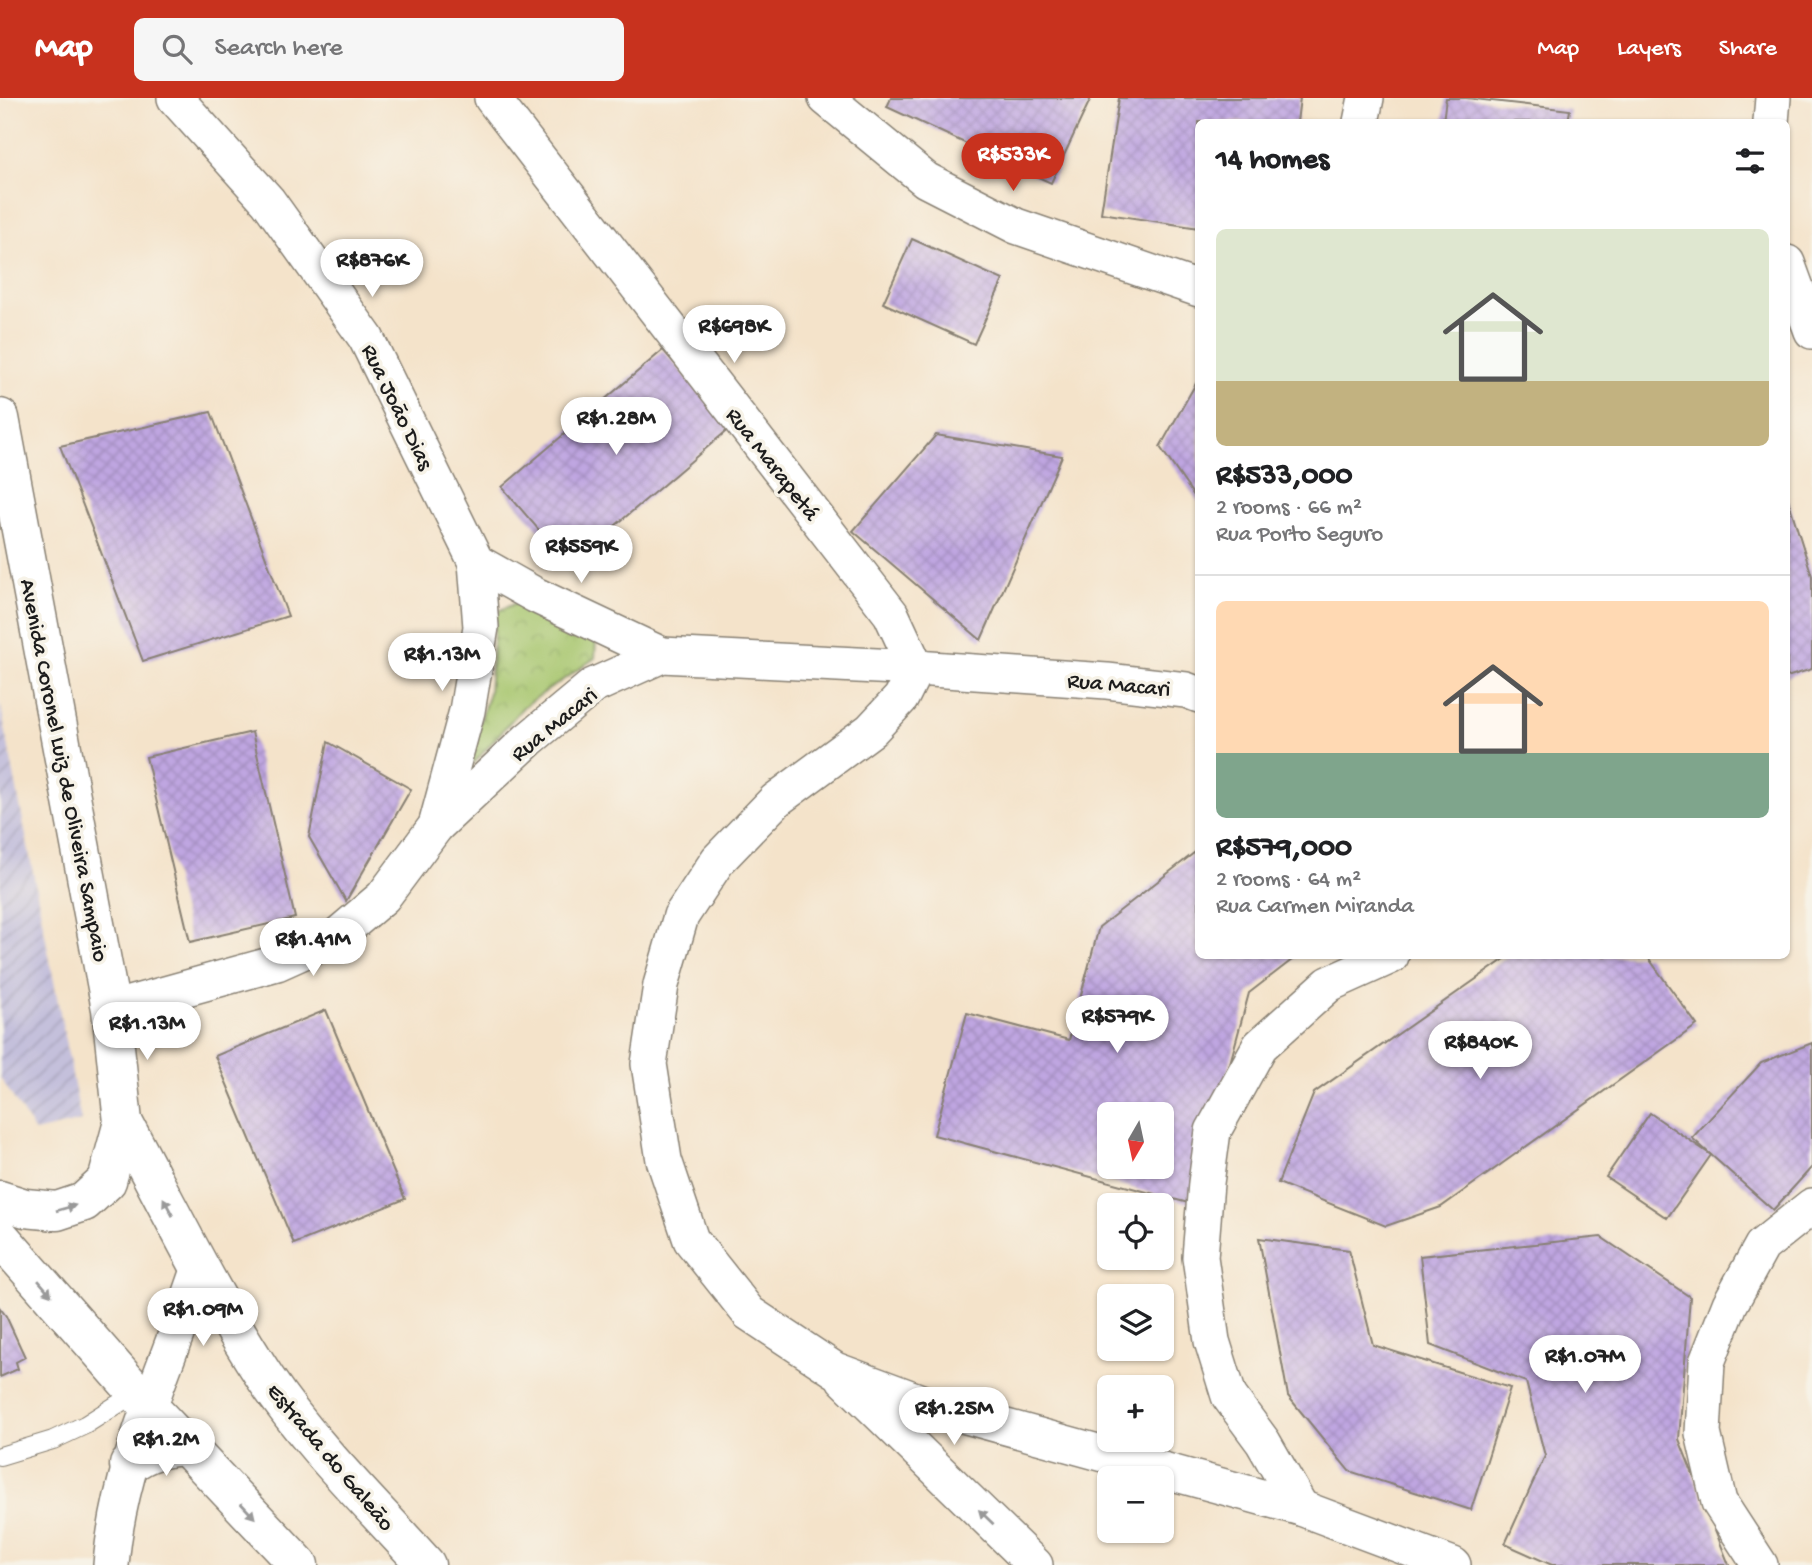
<!DOCTYPE html>
<meta charset="utf-8">
<style>
body{margin:0;font-family:"Gochi Hand",sans-serif;background:#f6f6f6;color:#202124;height:100vh;display:flex;flex-direction:column;font-size:26px;white-space:nowrap}
*{box-sizing:border-box;margin:0}
p{font-size:23px;color:#757577}
.icon{flex:none;width:38px;height:38px;fill:none;stroke:currentColor;stroke-width:2;stroke-linecap:round;stroke-linejoin:round}
.map{position:relative;flex:1;overflow:hidden}
.panel{position:absolute;left:1195px;top:21px;width:595px;height:840px;display:flex;flex-direction:column;background:#fff;border-radius:10px;box-shadow:0 2px 5px #0004}
.panel>*{flex:none}
.needle{width:46px;rotate:189deg}
.tools{position:absolute;left:1097px;top:1004px;display:grid;gap:14px}
.tools a{display:grid;place-items:center;width:77px;height:77px;border-radius:10px;background:#fff;box-shadow:0 2px 5px #0004;font-size:35px}
.price{position:absolute;translate:-50% -60px;padding:0 16px;border-radius:24px;background:#fff;color:#222;font-size:23px;line-height:46px;filter:drop-shadow(0 2px 4px #0008)}
.price::after{content:'';position:absolute;left:50%;top:42px;width:21px;height:16px;margin-left:-10px;background:inherit;clip-path:polygon(0 0,100% 0,50% 100%)}
.price.current{background:#c8321e;color:#fff}
ul{padding:0;list-style:none}
li{display:grid;align-content:center;gap:14px;height:371px;padding:0 21px}
li+li{border-top:2px solid #e0e0e0}
li span{display:grid;place-items:center;height:217px;border-radius:10px;color:#555}
li>.icon{margin-inline-start:auto}
span .icon{width:126px;height:126px;fill:#fffc;stroke-width:1}
li b{font-size:30px}
h2{display:flex;justify-content:space-between;align-items:center;height:84px;padding:0 21px;font-size:30px}
header{display:flex;align-items:center;gap:42px;box-sizing:border-box;height:98px;padding:0 35px;background:#c8321e;color:#fff}
header strong{font-size:33px}
nav{display:flex;gap:38px;margin-inline-start:auto;font-size:24px}
.search{width:490px;height:63px;background:#f6f6f6;display:flex;align-items:center;gap:18px;box-sizing:border-box;padding:0 24px;border-radius:10px;color:#757577;font-size:26px}
.map>svg:first-child{display:block}
.industrial{fill:url(#industrial-furrows)}
.park{fill:url(#park-crowns);stroke:#627145;stroke-width:2}
.building{fill:url(#building-cross-hatch);fill-rule:evenodd}
.lines{fill:none;stroke-linecap:round;stroke-linejoin:round}
.lane-casing{stroke:#888073;stroke-width:20}
.street-casing{stroke:#888073;stroke-width:38}
.secondary-casing{stroke:#888073;stroke-width:41}
.lane{stroke:#fff;stroke-width:18}
.street{stroke:#fff;stroke-width:35}
.secondary{stroke:#fff;stroke-width:38}
.oneway{fill:#999}
.labels{text-anchor:middle;stroke-width:7;stroke-linejoin:round;paint-order:stroke}
.street-label{font-size:23px;fill:#1c1c1c;stroke:#f7f3e8}
</style>
<header>
<strong>Map</strong>
<div class="search"><svg class="icon" aria-label="search" viewBox="0 0 24 24"><circle cx="10" cy="10" r="6"/><path d="M15 15l6 6"/></svg>Search here</div>
<nav><a>Map</a><a>Layers</a><a>Share</a></nav>
</header>
<div class="map">
<svg width="1812" height="1467" viewBox="0 0 1812 1467">
<defs>
<pattern id="industrial-furrows" width="10" height="10" patternUnits="userSpaceOnUse" patternTransform="scale(1.75)"><rect width="10" height="10" fill="#c4c0db"/><path d="M-1 1l2-2M0 10L10 0M9 11l2-2" fill="none" stroke="#a8a4bb"/></pattern>
<pattern id="park-crowns" width="20" height="18" patternUnits="userSpaceOnUse" patternTransform="scale(1.75)"><rect width="20" height="18" fill="#a7c66e"/><path d="M2 6a3 3 0 1 1 6 0M12 15a3 3 0 1 1 6 0" fill="none" stroke="#8faa5f"/></pattern>
<pattern id="building-cross-hatch" width="8" height="8" patternUnits="userSpaceOnUse" patternTransform="scale(1.75)"><rect width="8" height="8" fill="#bfa6e1"/><path d="M0 0l8 8M0 8l8-8" fill="none" stroke="#a48ec0"/></pattern>
</defs>
<rect width="100%" height="100%" fill="#f7f3e8"/>
<filter id="ink" filterUnits="userSpaceOnUse"><feTurbulence type="fractalNoise" baseFrequency=".0143" numOctaves="2"/><feDisplacementMap in="SourceGraphic" scale="14" xChannelSelector="R" yChannelSelector="G"/><feConvolveMatrix kernelMatrix="1 2 1 2 8 2 1 2 1" color-interpolation-filters="sRGB"/></filter>
<filter id="wash" filterUnits="userSpaceOnUse"><feTurbulence type="fractalNoise" baseFrequency=".00686" numOctaves="4" result="noise"/><feDisplacementMap in="SourceGraphic" scale="28" xChannelSelector="R" yChannelSelector="G"/><feGaussianBlur stdDeviation="1.57" result="paint"/><feColorMatrix in="noise" values="0 0 0 0 0 0 0 0 0 0 0 0 0 0 0 0 0 1.4 0 .05"/><feComposite in="paint" operator="in"/></filter>
<g filter="url(#wash)">
<rect width="100%" height="100%" fill="#f4e3ca"/>
<path class="industrial" d="M0,604L81,1023L35,1034L0,979Z"/>
<path class="park" d="M516,505L596,541L595,560L523,609L474,665L469,662L489,594L496,514Z"/>
<g id="blocks">
<g class="building">
<path d="M891,0H1091L1051,85L887,9Z"/>
<path d="M1119,0H1300L1297,24H1199V130L1101,115Z"/>
<path d="M1446,0H1466L1570,12L1568,24H1443Z"/>
<path d="M912,141L1003,182L974,246L883,205Z"/>
<path d="M663,252L730,330L569,467L502,389Z"/>
<path d="M1199,280V405L1160,349Z"/>
<path d="M211,314L288,518L143,563L60,348Z"/>
<path d="M936,337L1062,358L981,542L853,433Z"/>
<path d="M1787,398L1812,478V571L1787,579Z"/>
<path d="M252,634L295,820L190,844L146,659Z"/>
<path d="M328,644L411,691L346,803L309,739Z"/>
<path d="M1199,751V858H1297L1249,895L1192,1106L934,1037L967,915L1069,942L1099,829ZM1110,1017H1162V1069H1110Z"/>
<path d="M1509,858H1647L1697,927L1441,1109L1386,1128L1278,1085L1314,995Z"/>
<path d="M326,912L405,1101L294,1146L215,958Z"/>
<path d="M1812,945V1069L1773,1112L1692,1040L1761,965Z"/>
<path d="M1650,1015L1711,1057L1667,1120L1606,1079Z"/>
<path d="M1601,1139L1690,1199L1679,1341L1729,1467H1552L1505,1446L1545,1358L1526,1284L1430,1247L1420,1158Z"/>
<path d="M1259,1140L1349,1152L1373,1247L1510,1290L1471,1412L1349,1373L1288,1298Z"/>
<path d="M0,1210L6,1218L25,1259L16,1264L18,1271L0,1279Z"/>
</g>
</g>
</g>
<g filter="url(#ink)">
<use href="#blocks" fill-opacity="0" stroke="#888073" stroke-width="2"/>
<g class="lines">
<defs>
<path id="lane" d="M0,1358L53,1342L85,1327L137,1294"/>
<g id="street">
<path d="M175,0L268,103L366,240L476,464L535,497L662,557"/>
<path d="M492,0L891,516L916,570L901,600L871,632L776,702L718,762L681,818L661,887L649,966L664,1062L691,1142L749,1215L835,1272L937,1310L1301,1410L1453,1467"/>
<path d="M826,0L926,82L1016,128L1199,191"/>
<path d="M1361,24L1366,0"/>
<path d="M1771,24L1773,0"/>
<path d="M1787,165L1812,233"/>
<path d="M436,728L467,613L481,529L476,464"/>
<path d="M111,911L277,865L337,838L383,799L436,728L528,642L593,588L662,557L916,570L1107,583L1186,592L1199,597"/>
<path d="M844,1281L1035,1467"/>
<path d="M1301,1410L1263,1344L1229,1298L1212,1243L1200,1159L1206,1085L1213,1033L1260,948L1329,886L1391,858"/>
<path d="M111,1467C119,1364 168,1267 200,1169"/>
<path d="M1760,1467L1719,1404L1703,1335L1707,1264L1730,1206L1762,1148L1812,1108"/>
</g>
<g id="secondary">
<path d="M0,320L111,911L123,1024L107,1083L84,1104L57,1113L25,1110L0,1102"/>
<path d="M123,1024C169,1110 212,1199 266,1281C311,1348 372,1407 426,1467"/>
<path d="M0,1139L150,1310L299,1467"/>
<path d="M129,1367C147,1353 165,1349 187,1348"/>
</g>
</defs>
<use href="#lane" class="lane-casing"/>
<use href="#street" class="street-casing"/>
<use href="#secondary" class="secondary-casing"/>
<use href="#lane" class="lane"/>
<use href="#street" class="street"/>
<use href="#secondary" class="secondary"/>
</g>
<defs><path id="oneway-solid" d="M-6-.8H1V-3.2L6.5 0L1 3.2V.8H-6Z" transform="scale(1.75)"/></defs>
<g class="oneway">
<use href="#oneway-solid" transform="translate(168 1109) rotate(-118)"/>
<use href="#oneway-solid" transform="translate(66 1110) rotate(-16)"/>
<use href="#oneway-solid" transform="translate(45 1190) rotate(49)"/>
<use href="#oneway-solid" transform="translate(248 1413) rotate(47)"/>
<use href="#oneway-solid" transform="translate(986 1419) rotate(-136)"/>
</g>
</g>
<g class="labels">
<g class="street-label">
<text transform="translate(399 308) rotate(64)" y="8">Rua João Dias</text>
<text transform="translate(774 365) rotate(52)" y="8">Rua Marapetá</text>
<text transform="translate(1119 585) rotate(5)" y="8">Rua Macari</text>
<text transform="translate(553 625) rotate(-39)" y="8">Rua Macari</text>
<text transform="translate(66 672) rotate(79)" y="8">Avenida Coronel Luiz de Oliveira Sampaio</text>
<text transform="translate(332 1358) rotate(50)" y="8">Estrada do Galeão</text>
</g>
</g>
</svg>
<div class="tools">
<a><svg class="needle" viewBox="-14 -14 28 28"><path d="M0-13l5 13h-10z" fill="#e53935"/><path d="M0 13l5-13h-10z" fill="#757577"/></svg></a>
<a><svg class="icon" aria-label="locate" viewBox="0 0 24 24"><circle cx="12" cy="12" r="6"/><path d="M12 2v4M12 18v4M2 12h4M18 12h4"/></svg></a>
<a><svg class="icon" aria-label="layers" viewBox="0 0 24 24"><path d="M12 4l9 5-9 5-9-5zM3 14l9 5 9-5"/></svg></a>
<a>+</a>
<a>−</a>
</div>
<b class="price current" style="left:1013px;top:95px">R$533K</b>
<b class="price" style="left:372px;top:201px">R$876K</b>
<b class="price" style="left:734px;top:267px">R$698K</b>
<b class="price" style="left:616px;top:359px">R$1.28M</b>
<b class="price" style="left:581px;top:487px">R$559K</b>
<b class="price" style="left:442px;top:595px">R$1.13M</b>
<b class="price" style="left:313px;top:880px">R$1.41M</b>
<b class="price" style="left:1117px;top:957px">R$579K</b>
<b class="price" style="left:147px;top:964px">R$1.13M</b>
<b class="price" style="left:1480px;top:983px">R$840K</b>
<b class="price" style="left:203px;top:1250px">R$1.09M</b>
<b class="price" style="left:1585px;top:1297px">R$1.07M</b>
<b class="price" style="left:954px;top:1349px">R$1.25M</b>
<b class="price" style="left:166px;top:1380px">R$1.2M</b>
<section class="panel">
<h2>14 homes<svg class="icon" aria-label="filters" viewBox="0 0 24 24"><path d="M4 7h16M4 17h16"/><circle cx="9" cy="7" r="2"/><circle cx="15" cy="17" r="2"/></svg></h2>
<ul>
<li><span style="background:linear-gradient(#dfe7d0 70%,#c2b280 0)"><svg class="icon" aria-label="home" viewBox="0 0 24 24"><path d="M3 11l9-7 9 7M6 9v11h12V9"/></svg></span><div><b>R$533,000</b><p>2 rooms · 66 m²</p><p>Rua Porto Seguro</p></div></li>
<li><span style="background:linear-gradient(#ffd9b3 70%,#7fa58c 0)"><svg class="icon" aria-label="home" viewBox="0 0 24 24"><path d="M3 11l9-7 9 7M6 9v11h12V9"/></svg></span><div><b>R$579,000</b><p>2 rooms · 64 m²</p><p>Rua Carmen Miranda</p></div></li>
</ul>
</section>
</div>
